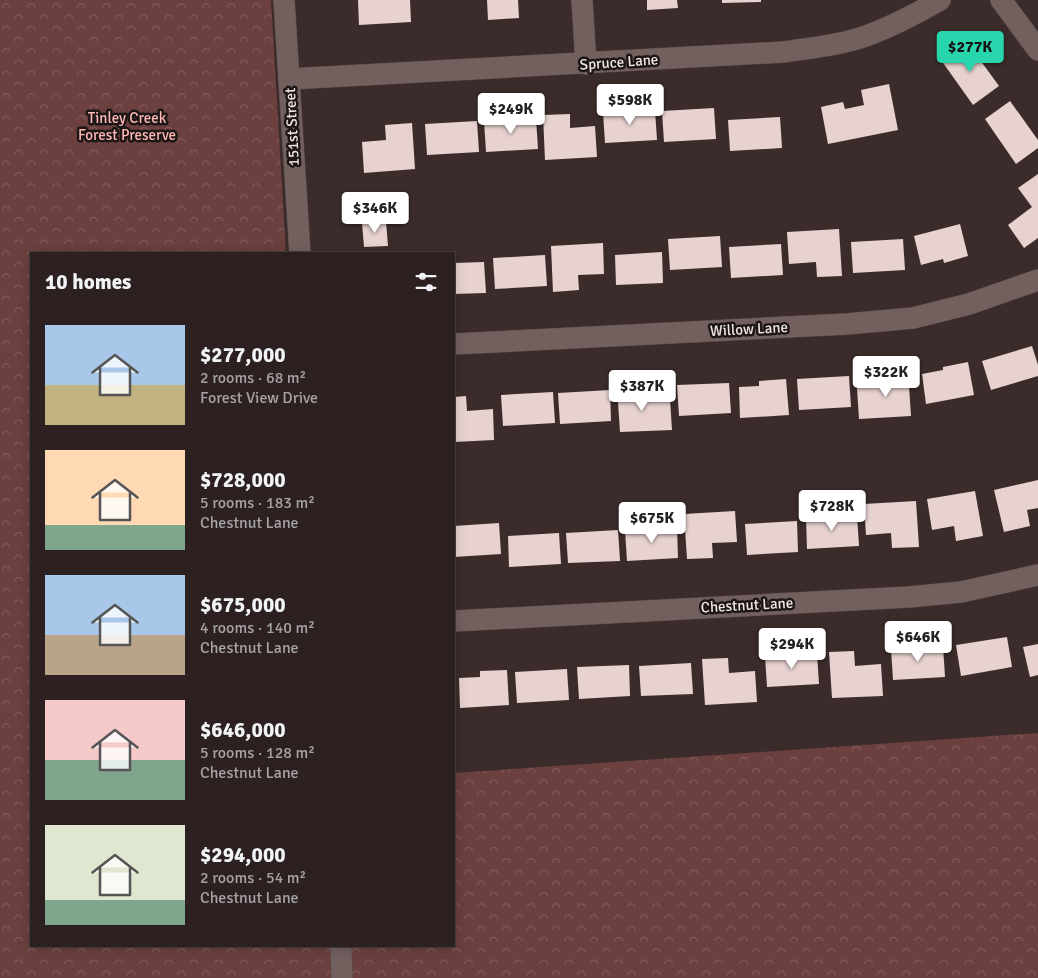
<!DOCTYPE html>
<meta charset="utf-8">
<style>
body{margin:0;font-family:Signika,sans-serif;background:#342929;color:#f1f3f6;height:100vh;display:flex;flex-direction:column;font-size:19px;white-space:nowrap}
*{box-sizing:border-box;margin:0}
p{font-size:16px;color:#a6a3a5}
.icon{flex:none;width:28px;height:28px;fill:none;stroke:currentColor;stroke-width:2;stroke-linecap:round;stroke-linejoin:round}
.map{position:relative;flex:1;overflow:hidden}
.sheet{position:absolute;left:30px;top:252px;width:425px;height:695px;display:flex;flex-direction:column;background:#2c2120;border-radius:0px;box-shadow:0 2px 12px #0003,0 0 0 1px #483e3e}
.sheet>*{flex:none}
.price{position:absolute;translate:-50% -42px;padding:0 11px;border-radius:5px;background:#fff;color:#222;font-size:16px;line-height:32px;filter:drop-shadow(0 1px 2px #0008)}
.price::after{content:'';position:absolute;left:50%;top:30px;width:15px;height:11px;margin-left:-8px;background:inherit;clip-path:polygon(0 0,100% 0,50% 100%)}
.price.active{background:#28d5ad;color:#111}
ul{padding:0;list-style:none}
li{display:flex;align-items:center;gap:15px;height:125px;padding:0 15px}
li span{display:grid;place-items:center;flex:none;width:140px;height:100px;border-radius:0px;color:#555}
li>.icon{margin-inline-start:auto}
span .icon{width:60px;height:60px;fill:#fffc;stroke-width:1}
li b{font-size:21px}
h2{display:flex;justify-content:space-between;align-items:center;height:60px;padding:0 15px;font-size:21px}
.map>svg:first-child{display:block}
.park{fill:url(#park-crowns)}
.building{fill:#e7d2d0}
.lines{fill:none;stroke-linecap:round;stroke-linejoin:round}
.minor-casing{stroke:#584b4a;stroke-width:22}
.minor{stroke:#72605f;stroke-width:21}
.labels{text-anchor:middle;stroke-width:5;stroke-linejoin:round;paint-order:stroke}
.street-label{font-size:15px;fill:#f1e6e5;stroke:#1d1616}
.park-label{font-size:15px;fill:#feb7b3;stroke:#1d1616}
</style>
<div class="map">
<svg width="1038" height="978" viewBox="0 0 1038 978">
<defs>
<pattern id="park-crowns" width="20" height="18" patternUnits="userSpaceOnUse" patternTransform="scale(1.25)"><rect width="20" height="18" fill="#6b403e"/><path d="M2 6a3 3 0 1 1 6 0M12 15a3 3 0 1 1 6 0" fill="none" stroke="#815c5a"/></pattern>
</defs>
<rect width="100%" height="100%" fill="#3b2c2b"/>
<path class="park" d="M0,0H271L286,254H31V946H454V773L1038,733V978H0Z"/>
<g class="building">
<path d="M358,0H410L411,22L359,25Z"/>
<path d="M487,0H518L519,18L488,20Z"/>
<path d="M647,0H677L678,8L647,10Z"/>
<path d="M722,0H761V2L722,3Z"/>
<path d="M967,42L999,86L973,105L941,60Z"/>
<path d="M889,84L898,130L828,144L821,107L843,102L845,109L864,105L861,90Z"/>
<path d="M1010,101L1038,140V148L1016,164L985,119Z"/>
<path d="M714,108L716,139L664,142L662,111Z"/>
<path d="M655,110L657,140L605,143L603,112Z"/>
<path d="M570,114V128L595,126L597,157L545,160L543,115Z"/>
<path d="M780,117L782,148L730,151L728,120Z"/>
<path d="M536,118L538,149L486,152L484,121Z"/>
<path d="M477,121L479,152L427,155L425,124Z"/>
<path d="M412,123L415,169L364,173L362,142L386,140L385,125Z"/>
<path d="M1038,174V238L1024,248L1008,225L1032,207L1018,188Z"/>
<path d="M386,222L388,246L364,247L362,223Z"/>
<path d="M960,224L968,256L944,263L943,259L921,265L914,236Z"/>
<path d="M839,229L842,276L817,277L816,262L789,264L787,232Z"/>
<path d="M720,236L722,267L670,270L668,239Z"/>
<path d="M903,239L905,270L853,273L851,242Z"/>
<path d="M603,243L604,274L578,275L579,290L553,292L551,246Z"/>
<path d="M781,244L783,275L731,278L729,247Z"/>
<path d="M662,252L663,283L616,285L615,255Z"/>
<path d="M545,255L547,286L495,289L493,258Z"/>
<path d="M484,262L486,293L454,294V263Z"/>
<path d="M1032,346L1038,365V376L991,390L982,361Z"/>
<path d="M968,362L974,395L926,404L922,374L943,370V367Z"/>
<path d="M908,371L911,416L859,419L857,388L884,386L883,372Z"/>
<path d="M849,376L851,407L799,410L797,379Z"/>
<path d="M786,379L789,415L740,418L739,387L759,386V381Z"/>
<path d="M729,383L731,413L679,416L677,385Z"/>
<path d="M643,386L644,400L670,399L672,430L620,432L617,388Z"/>
<path d="M610,390L611,421L560,424L558,393Z"/>
<path d="M553,392L555,423L503,426L501,395Z"/>
<path d="M466,396L467,411L493,409L494,440L454,442V397Z"/>
<path d="M1038,480V508L1027,510L1030,526L1004,532L994,490Z"/>
<path d="M975,491L983,536L956,541L954,526L932,530L927,499Z"/>
<path d="M916,501L919,547L892,548L891,533L866,535L864,504Z"/>
<path d="M735,511L737,542L712,543L713,558L687,559L684,514Z"/>
<path d="M857,515L859,546L807,549L806,518Z"/>
<path d="M797,521L798,552L747,555L745,524Z"/>
<path d="M499,523L501,554L454,557V526Z"/>
<path d="M677,527L678,558L627,561L625,530Z"/>
<path d="M618,530L620,561L568,563L566,533Z"/>
<path d="M559,533L561,564L509,567L508,536Z"/>
<path d="M1007,637L1012,667L961,676L956,645Z"/>
<path d="M1038,644V675L1030,677L1023,647Z"/>
<path d="M943,646L945,677L893,680L891,649Z"/>
<path d="M854,651L855,666L881,664L883,696L832,698L829,652Z"/>
<path d="M817,654L819,684L767,687L765,656Z"/>
<path d="M728,658L729,673L755,671L757,702L705,705L702,659Z"/>
<path d="M691,663L693,694L641,696L639,666Z"/>
<path d="M629,665L630,696L579,699L577,667Z"/>
<path d="M567,669L569,700L517,703L515,672Z"/>
<path d="M507,670L509,705L460,708L459,678L480,677V671Z"/>
</g>
<g class="lines">
<defs>
<g id="minor">
<path d="M284,0L300,254"/>
<path d="M582,0L586,64"/>
<path d="M1001,0L1038,50"/>
<path d="M289,79L784,52C809,48 835,46 860,38C888,29 914,15 940,0"/>
<path d="M454,344L847,324L913,318L969,304L1038,280"/>
<path d="M454,621L909,597L961,592L1038,575"/>
<path d="M341,946L342,978"/>
</g>
</defs>
<use href="#minor" class="minor-casing"/>
<use href="#minor" class="minor"/>
</g>
<g class="labels">
<g class="street-label">
<text transform="translate(619 62) rotate(-4)" y="5">Spruce Lane</text>
<text transform="translate(292 127) rotate(-93)" y="5">151st Street</text>
<text transform="translate(749 329) rotate(-3)" y="5">Willow Lane</text>
<text transform="translate(747 605) rotate(-3)" y="5">Chestnut Lane</text>
</g>
<g class="park-label">
<text x="127" y="123">Tinley Creek<tspan x="127" dy="17">Forest Preserve</tspan></text>
</g>
</g>
</svg>
<b class="price active" style="left:970px;top:73px">$277K</b>
<b class="price" style="left:630px;top:126px">$598K</b>
<b class="price" style="left:511px;top:135px">$249K</b>
<b class="price" style="left:375px;top:234px">$346K</b>
<b class="price" style="left:886px;top:398px">$322K</b>
<b class="price" style="left:642px;top:412px">$387K</b>
<b class="price" style="left:832px;top:532px">$728K</b>
<b class="price" style="left:652px;top:544px">$675K</b>
<b class="price" style="left:918px;top:663px">$646K</b>
<b class="price" style="left:792px;top:670px">$294K</b>
<section class="sheet">
<h2>10 homes<svg class="icon" aria-label="filters" viewBox="0 0 24 24"><path d="M4 7h16M4 17h16"/><circle cx="9" cy="7" r="2"/><circle cx="15" cy="17" r="2"/></svg></h2>
<ul>
<li><span style="background:linear-gradient(#a9c7e8 60%,#c2b280 0)"><svg class="icon" aria-label="home" viewBox="0 0 24 24"><path d="M3 11l9-7 9 7M6 9v11h12V9"/></svg></span><div><b>$277,000</b><p>2 rooms · 68 m²</p><p>Forest View Drive</p></div></li>
<li><span style="background:linear-gradient(#ffd9b3 75%,#7fa58c 0)"><svg class="icon" aria-label="home" viewBox="0 0 24 24"><path d="M3 11l9-7 9 7M6 9v11h12V9"/></svg></span><div><b>$728,000</b><p>5 rooms · 183 m²</p><p>Chestnut Lane</p></div></li>
<li><span style="background:linear-gradient(#a9c7e8 60%,#b9a48a 0)"><svg class="icon" aria-label="home" viewBox="0 0 24 24"><path d="M3 11l9-7 9 7M6 9v11h12V9"/></svg></span><div><b>$675,000</b><p>4 rooms · 140 m²</p><p>Chestnut Lane</p></div></li>
<li><span style="background:linear-gradient(#f6c9c9 60%,#7fa58c 0)"><svg class="icon" aria-label="home" viewBox="0 0 24 24"><path d="M3 11l9-7 9 7M6 9v11h12V9"/></svg></span><div><b>$646,000</b><p>5 rooms · 128 m²</p><p>Chestnut Lane</p></div></li>
<li><span style="background:linear-gradient(#dfe7d0 75%,#7fa58c 0)"><svg class="icon" aria-label="home" viewBox="0 0 24 24"><path d="M3 11l9-7 9 7M6 9v11h12V9"/></svg></span><div><b>$294,000</b><p>2 rooms · 54 m²</p><p>Chestnut Lane</p></div></li>
</ul>
</section>
</div>
